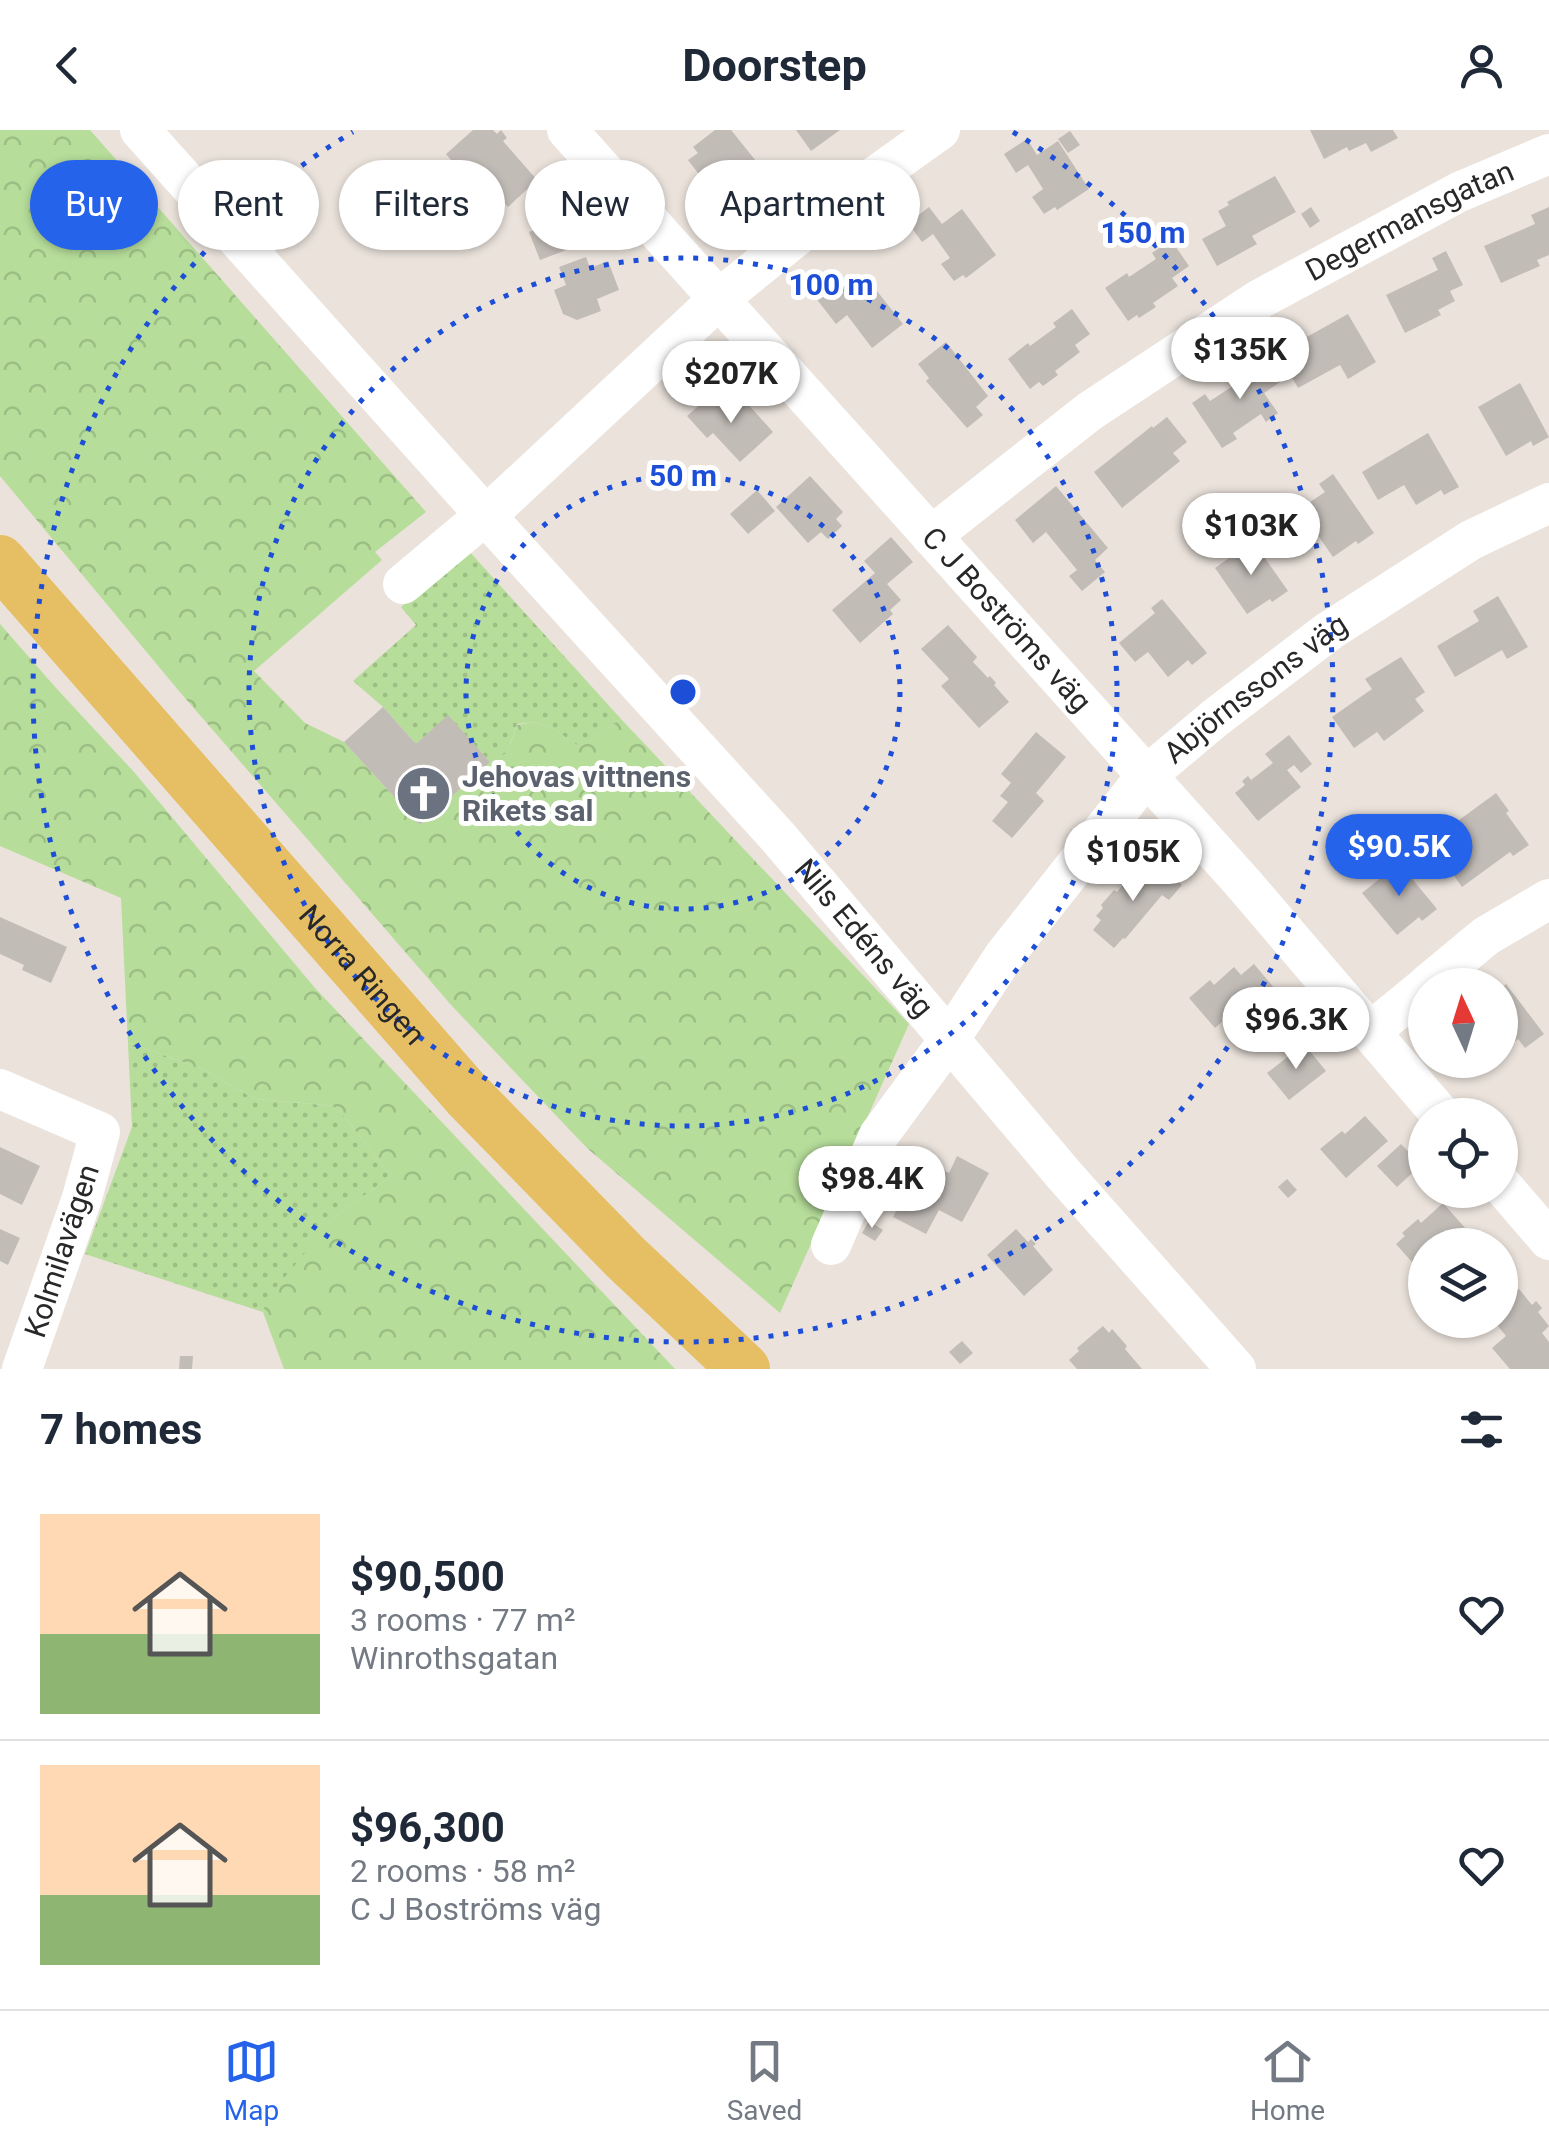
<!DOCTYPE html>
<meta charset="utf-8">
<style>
body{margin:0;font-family:Roboto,sans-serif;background:#f2f2f3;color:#1f2937;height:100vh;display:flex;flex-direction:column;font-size:38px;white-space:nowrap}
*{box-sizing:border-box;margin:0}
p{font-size:32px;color:#747a83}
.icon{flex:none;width:55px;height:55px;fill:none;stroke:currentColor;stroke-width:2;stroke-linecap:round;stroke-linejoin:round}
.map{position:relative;height:1239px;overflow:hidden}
.drawer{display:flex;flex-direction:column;background:#fff;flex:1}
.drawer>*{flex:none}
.guide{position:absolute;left:30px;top:30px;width:1000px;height:90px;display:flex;gap:20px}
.needle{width:65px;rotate:356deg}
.fabs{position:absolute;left:1408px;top:838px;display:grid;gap:20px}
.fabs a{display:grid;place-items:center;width:110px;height:110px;border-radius:50%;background:#fff;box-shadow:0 2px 8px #0004;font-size:50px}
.price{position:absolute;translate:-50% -85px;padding:0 22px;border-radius:35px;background:#fff;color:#222;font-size:32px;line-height:65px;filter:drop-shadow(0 2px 5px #0008)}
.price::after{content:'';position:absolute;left:50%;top:60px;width:30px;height:22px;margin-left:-15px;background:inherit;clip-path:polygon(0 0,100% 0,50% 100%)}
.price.on{background:#2563eb;color:#fff}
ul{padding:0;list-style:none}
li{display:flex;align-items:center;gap:30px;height:250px;padding:0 40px}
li+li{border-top:2px solid #e0e1e3}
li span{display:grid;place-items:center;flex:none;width:280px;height:200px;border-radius:0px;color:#555}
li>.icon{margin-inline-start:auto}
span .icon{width:120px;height:120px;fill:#fffc;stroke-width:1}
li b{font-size:42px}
h2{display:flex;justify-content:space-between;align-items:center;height:120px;padding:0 40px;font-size:42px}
.tag{padding:0 35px;border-radius:45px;background:#fff;box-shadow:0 2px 8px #0004;font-size:35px;line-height:90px}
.tag.on{background:#2563eb;color:#fff}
header{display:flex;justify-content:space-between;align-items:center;height:130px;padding:0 40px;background:#fff;font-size:45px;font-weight:700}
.menu{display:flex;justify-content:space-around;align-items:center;height:140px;border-top:2px solid #e0e1e3;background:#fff;font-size:28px;color:#747a83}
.menu a{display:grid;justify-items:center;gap:5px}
.menu .on{color:#2563eb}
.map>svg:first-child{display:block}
.grass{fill:url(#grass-dots)}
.forest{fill:url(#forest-crowns)}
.building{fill:#c2bcb7}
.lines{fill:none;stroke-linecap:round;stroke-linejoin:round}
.minor{stroke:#fff;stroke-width:40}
.major{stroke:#e6be63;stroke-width:52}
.ring{fill:none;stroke:#1d4ed8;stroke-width:5;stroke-dasharray:5 10}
.labels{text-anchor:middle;stroke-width:10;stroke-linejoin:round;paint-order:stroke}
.street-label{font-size:30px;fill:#282828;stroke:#fff}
.worship-label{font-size:30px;font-weight:bold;fill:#5b616d;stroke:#fff;text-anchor:start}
.centre{fill:#1d4ed8;stroke:#fff;stroke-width:5}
.ring-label{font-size:30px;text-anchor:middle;font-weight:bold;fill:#1d4ed8;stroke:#fff;stroke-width:10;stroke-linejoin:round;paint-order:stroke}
</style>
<header><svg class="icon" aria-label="back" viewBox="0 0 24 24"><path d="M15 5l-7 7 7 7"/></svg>Doorstep<svg class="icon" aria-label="person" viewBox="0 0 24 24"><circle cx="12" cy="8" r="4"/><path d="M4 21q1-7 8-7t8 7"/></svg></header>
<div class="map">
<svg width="1549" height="1239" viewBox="0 0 1549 1239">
<defs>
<pattern id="grass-dots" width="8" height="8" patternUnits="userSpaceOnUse" patternTransform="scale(2.5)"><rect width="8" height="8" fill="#b6dd9a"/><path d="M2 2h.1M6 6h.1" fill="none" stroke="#9cbe85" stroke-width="1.8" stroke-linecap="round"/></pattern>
<pattern id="forest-crowns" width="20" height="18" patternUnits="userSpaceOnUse" patternTransform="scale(2.5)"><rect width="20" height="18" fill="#b6dd9a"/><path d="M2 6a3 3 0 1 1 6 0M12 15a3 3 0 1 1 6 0" fill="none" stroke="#9cbe85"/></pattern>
</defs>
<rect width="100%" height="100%" fill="#eae2db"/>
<g class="grass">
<path d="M468,420L621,589L580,617L553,599L534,592L517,594L507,623L490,632L448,586L416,614L383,577L353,551L416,495L401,477Z"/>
<path d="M128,913L201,938L255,969L336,976L391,1046L337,1085L269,1167L263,1182L85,1124L132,997Z"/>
</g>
<g class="forest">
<path d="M0,0H90L426,382L375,422L382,430L254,541L305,593L344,612L420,695L490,632L507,623L517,595L534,592L553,599L580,617L621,589L909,894L780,1183L587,1018L452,876L179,561L0,346Z"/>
<path d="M0,494L56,558L134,642L315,858L675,1239H284L263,1182L268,1167L337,1085L391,1046L336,976L255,969L201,938L128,913L121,768L0,716Z"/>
</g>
<g class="building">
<path d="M473,0H493L497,4L501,0L507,8L503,11L537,50L508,77L468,32L459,40L446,24Z"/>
<path d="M715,0H731L760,36L741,51L755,69L734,85L720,67L728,60L711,39L701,47L688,30L698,23L693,17Z"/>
<path d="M796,0H840L811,21Z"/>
<path d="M1310,0H1393L1398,8L1371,22L1366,13L1349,21L1347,17L1324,29Z"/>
<path d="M1070,1L1080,15L1068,23L1058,9Z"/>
<path d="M1027,9L1037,25L1058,11L1089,59L1057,80L1055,77L1044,84L1032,67L1043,59L1028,35L1016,43L1004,24Z"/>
<path d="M1275,46L1296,82L1252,106L1257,114L1217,136L1202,109L1226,96L1218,81L1229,75L1227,72Z"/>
<path d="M929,77L942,94L962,79L996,125L966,148L963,145L954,151L941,134L950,128L933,104L922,112L908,93Z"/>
<path d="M1311,77L1320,91L1310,98L1301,84Z"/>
<path d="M1549,77V125L1537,130L1540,136L1501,153L1484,116L1535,94L1531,85Z"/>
<path d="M571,86L582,114L540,130L529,102Z"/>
<path d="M1171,110L1189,136L1172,148L1178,156L1153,173L1156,177L1139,188L1137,185L1128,191L1105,158L1127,143L1129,147L1156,129L1152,123Z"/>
<path d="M1446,121L1463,155L1450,161L1455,171L1438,180L1441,185L1405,203L1386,165L1438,140L1432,128Z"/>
<path d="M586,127L590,138L608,131L619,160L597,169L601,181L577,190L563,184L554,160L566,155L559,137Z"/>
<path d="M837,150L850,166L869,151L903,194L872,218L847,185L836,194L815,167Z"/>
<path d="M1072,179L1090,204L1075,215L1080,222L1055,241L1058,245L1043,256L1039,252L1030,259L1008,229L1028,213L1030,216L1056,197L1053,193Z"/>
<path d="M1348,184L1376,232L1348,249L1340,235L1298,258L1278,223Z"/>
<path d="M946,212L988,266L976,277L983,285L967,298L926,251L929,248L918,234Z"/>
<path d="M1262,225L1280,252L1264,263L1278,283L1266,292L1261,284L1233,303L1237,309L1222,318L1192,273L1205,264L1210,271L1239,252L1234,244Z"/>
<path d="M1520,253L1549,307L1533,316L1531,311L1506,326L1478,277Z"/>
<path d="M713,263L731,283L745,271L773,302L740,332L713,303L707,308L687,286Z"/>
<path d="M1167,287L1187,312L1173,323L1180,331L1122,378L1094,342L1152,296L1153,298Z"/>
<path d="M1428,303L1459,357L1444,365L1441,360L1416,375L1404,355L1378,370L1362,342Z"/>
<path d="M1333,344L1374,403L1358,414L1356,411L1333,427L1312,397L1292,411L1279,393L1325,362L1319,354Z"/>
<path d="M810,346L843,382L836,389L842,396L828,409L821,402L808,413L776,377Z"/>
<path d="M1056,356L1108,418L1095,430L1105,442L1082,461L1069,446L1077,440L1046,402L1033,413L1015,390Z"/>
<path d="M757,360L775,381L748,404L730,384Z"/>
<path d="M891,407L913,432L887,454L901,470L890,480L893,484L860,513L832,480L875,443L864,431Z"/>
<path d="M1253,411L1288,461L1272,472L1270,469L1247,484L1215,438Z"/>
<path d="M1498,466L1528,517L1507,529L1502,520L1455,547L1437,516L1479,491L1473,481Z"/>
<path d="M1162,469L1207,523L1192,535L1188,530L1168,547L1148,522L1135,532L1119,513L1155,483L1151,478Z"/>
<path d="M948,495L977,527L973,532L988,548L990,546L996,553L994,555L1009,572L979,598L941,556L949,549L921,519Z"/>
<path d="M1401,527L1425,562L1415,569L1424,581L1384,611L1377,602L1354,618L1332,587L1372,559L1365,549Z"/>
<path d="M383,577L416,614L448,585L490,632L420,695L344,612Z"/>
<path d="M1036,602L1066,627L1036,663L1044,671L1012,708L992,691L1008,672L1000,666L1011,653L1001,644Z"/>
<path d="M1289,605L1312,634L1301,643L1294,635L1287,640L1301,657L1258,691L1235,663L1245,655L1242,651L1248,646L1251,650L1273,633L1265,624Z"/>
<path d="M1496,663L1509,681L1506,683L1529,715L1513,726L1510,722L1462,757L1445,733L1471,715L1455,693Z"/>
<path d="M1399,733L1437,779L1422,791L1419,787L1397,805L1362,763Z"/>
<path d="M1157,734L1182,755L1169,770L1162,765L1125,809L1123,808L1114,818L1093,800L1101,790L1096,786L1103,778L1101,775L1114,760L1117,762L1135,740L1145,749Z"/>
<path d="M0,787L67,817L51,853L22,840L24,835L0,824Z"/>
<path d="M1254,834L1275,859L1262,872L1254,863L1215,898L1189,868L1210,850L1214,855L1234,837L1241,845Z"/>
<path d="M1506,854L1544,904L1525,918L1518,909L1500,923V859Z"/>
<path d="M1304,914L1326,941L1289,970L1267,943Z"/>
<path d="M1365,986L1388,1011L1346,1048L1320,1019L1342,1001L1345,1004Z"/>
<path d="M1401,1014L1421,1035L1397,1057L1377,1036Z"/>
<path d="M0,1017L40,1036L22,1075L0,1064Z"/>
<path d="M957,1026L989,1043L962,1092L939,1080L926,1104L893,1087L918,1039L938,1050L943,1040L949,1043Z"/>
<path d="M1287,1049L1297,1060L1288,1068L1278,1057Z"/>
<path d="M1443,1073L1466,1099L1451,1111L1454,1115H1425V1133L1418,1139L1396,1114L1405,1106L1402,1103L1418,1089L1421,1093Z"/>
<path d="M869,1091L883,1100L875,1111L862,1103Z"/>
<path d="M0,1099L20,1108L8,1135L0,1131Z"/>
<path d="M1016,1099L1028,1112L1031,1109L1036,1114L1033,1116L1053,1140L1024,1166L987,1125Z"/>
<path d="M1519,1159L1532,1175L1536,1171L1542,1178L1538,1182L1549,1196L1542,1203L1549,1212V1239H1510L1492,1218L1506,1206L1493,1190H1500V1175Z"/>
<path d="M1103,1196L1109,1203L1112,1199L1127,1216L1125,1219L1142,1239H1077L1069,1230L1079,1221L1077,1218Z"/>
<path d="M962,1211L973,1223L960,1234L949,1222Z"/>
<path d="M180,1226H193L192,1239H179Z"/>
</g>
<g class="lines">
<g class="minor">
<path id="s1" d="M140,0L485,385L778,707L1065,1046L1236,1239"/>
<path id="s2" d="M567,0L1243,753L1441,985"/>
<path id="s3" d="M931,406L1090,281L1260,169L1459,62L1549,24"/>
<path d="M403,454L501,372L720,168L839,72L940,0"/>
<path d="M1427,855L1486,806L1549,769"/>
<path d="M1370,902L1425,857"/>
<path d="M0,959L100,1002L82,1068L22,1239"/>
<path d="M1500,1053L1549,1110"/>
<path id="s4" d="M831,1115L879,1005L949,910L1004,826L1146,646L1215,588L1329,501L1471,410L1549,373"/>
</g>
<path class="major" id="s5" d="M0,431L467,965L625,1127L744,1239"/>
</g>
<g class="ring">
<circle cx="683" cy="562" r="217"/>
<circle cx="683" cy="562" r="434"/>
<path d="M1013 2A650 650 0 1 1 353 2"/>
</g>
<defs>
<symbol id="church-disc" viewBox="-11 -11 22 22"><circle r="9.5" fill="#6b7280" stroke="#fff"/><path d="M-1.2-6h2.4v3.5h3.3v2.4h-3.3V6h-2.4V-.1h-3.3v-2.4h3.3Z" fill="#fff"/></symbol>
</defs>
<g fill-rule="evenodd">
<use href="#church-disc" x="392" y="632" width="63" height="63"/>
</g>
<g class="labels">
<g class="street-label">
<text dy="10" stroke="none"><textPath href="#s3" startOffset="575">Degermansgatan</textPath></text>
<text dy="10" stroke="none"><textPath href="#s2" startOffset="658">C J Boströms väg</textPath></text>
<text dy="10" stroke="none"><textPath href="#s4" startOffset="708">Abjörnssons väg</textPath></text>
<text dy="10" stroke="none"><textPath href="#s1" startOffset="1085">Nils Edéns väg</textPath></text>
<text dy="10" stroke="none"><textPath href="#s5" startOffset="550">Norra Ringen</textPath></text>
<text transform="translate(62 1121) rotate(-72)" y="10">Kolmilavägen</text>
</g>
<g class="worship-label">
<text x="462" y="657">Jehovas vittnens<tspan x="462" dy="34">Rikets sal</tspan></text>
</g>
</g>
<circle cx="683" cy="562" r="15" class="centre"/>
<g class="ring-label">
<text x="1143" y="113">150 m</text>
<text x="831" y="165">100 m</text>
<text x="683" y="356">50 m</text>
</g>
</svg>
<div class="fabs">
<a><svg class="needle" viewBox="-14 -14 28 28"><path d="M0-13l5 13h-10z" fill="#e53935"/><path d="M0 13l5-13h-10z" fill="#747a83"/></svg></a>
<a><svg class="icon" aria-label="locate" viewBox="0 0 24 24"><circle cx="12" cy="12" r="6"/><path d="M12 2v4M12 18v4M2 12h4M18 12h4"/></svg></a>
<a><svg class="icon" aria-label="layers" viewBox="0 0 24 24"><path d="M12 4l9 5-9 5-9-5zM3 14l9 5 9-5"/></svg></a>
</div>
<b class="price" style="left:1240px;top:272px">$135K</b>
<b class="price" style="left:731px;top:296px">$207K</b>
<b class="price" style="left:1251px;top:448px">$103K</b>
<b class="price on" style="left:1399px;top:769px">$90.5K</b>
<b class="price" style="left:1133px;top:774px">$105K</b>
<b class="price" style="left:1296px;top:942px">$96.3K</b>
<b class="price" style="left:872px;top:1101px">$98.4K</b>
<div class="guide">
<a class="tag on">Buy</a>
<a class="tag">Rent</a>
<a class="tag">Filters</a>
<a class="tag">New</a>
<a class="tag">Apartment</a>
</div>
</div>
<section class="drawer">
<h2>7 homes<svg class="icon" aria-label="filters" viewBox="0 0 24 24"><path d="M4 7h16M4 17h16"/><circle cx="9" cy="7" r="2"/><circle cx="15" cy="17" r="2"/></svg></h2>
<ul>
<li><span style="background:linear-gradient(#ffd9b3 60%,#8fb573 0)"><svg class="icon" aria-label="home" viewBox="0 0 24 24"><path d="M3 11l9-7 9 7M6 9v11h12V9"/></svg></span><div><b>$90,500</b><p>3 rooms · 77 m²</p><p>Winrothsgatan</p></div><svg class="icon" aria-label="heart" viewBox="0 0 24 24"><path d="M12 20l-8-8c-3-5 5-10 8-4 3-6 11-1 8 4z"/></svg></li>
<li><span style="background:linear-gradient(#ffd9b3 65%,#8fb573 0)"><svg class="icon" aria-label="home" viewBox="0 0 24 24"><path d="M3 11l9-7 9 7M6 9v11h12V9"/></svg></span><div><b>$96,300</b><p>2 rooms · 58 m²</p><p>C J Boströms väg</p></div><svg class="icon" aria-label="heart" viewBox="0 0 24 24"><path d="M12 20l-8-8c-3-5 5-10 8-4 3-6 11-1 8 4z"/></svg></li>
</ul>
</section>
<nav class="menu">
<a class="on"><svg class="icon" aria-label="map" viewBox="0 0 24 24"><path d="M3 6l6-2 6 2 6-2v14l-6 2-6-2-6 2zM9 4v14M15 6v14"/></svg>Map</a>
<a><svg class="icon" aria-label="saved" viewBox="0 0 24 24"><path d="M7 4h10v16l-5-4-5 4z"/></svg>Saved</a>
<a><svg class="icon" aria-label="home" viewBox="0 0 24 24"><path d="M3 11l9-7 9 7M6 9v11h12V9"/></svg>Home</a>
</nav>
